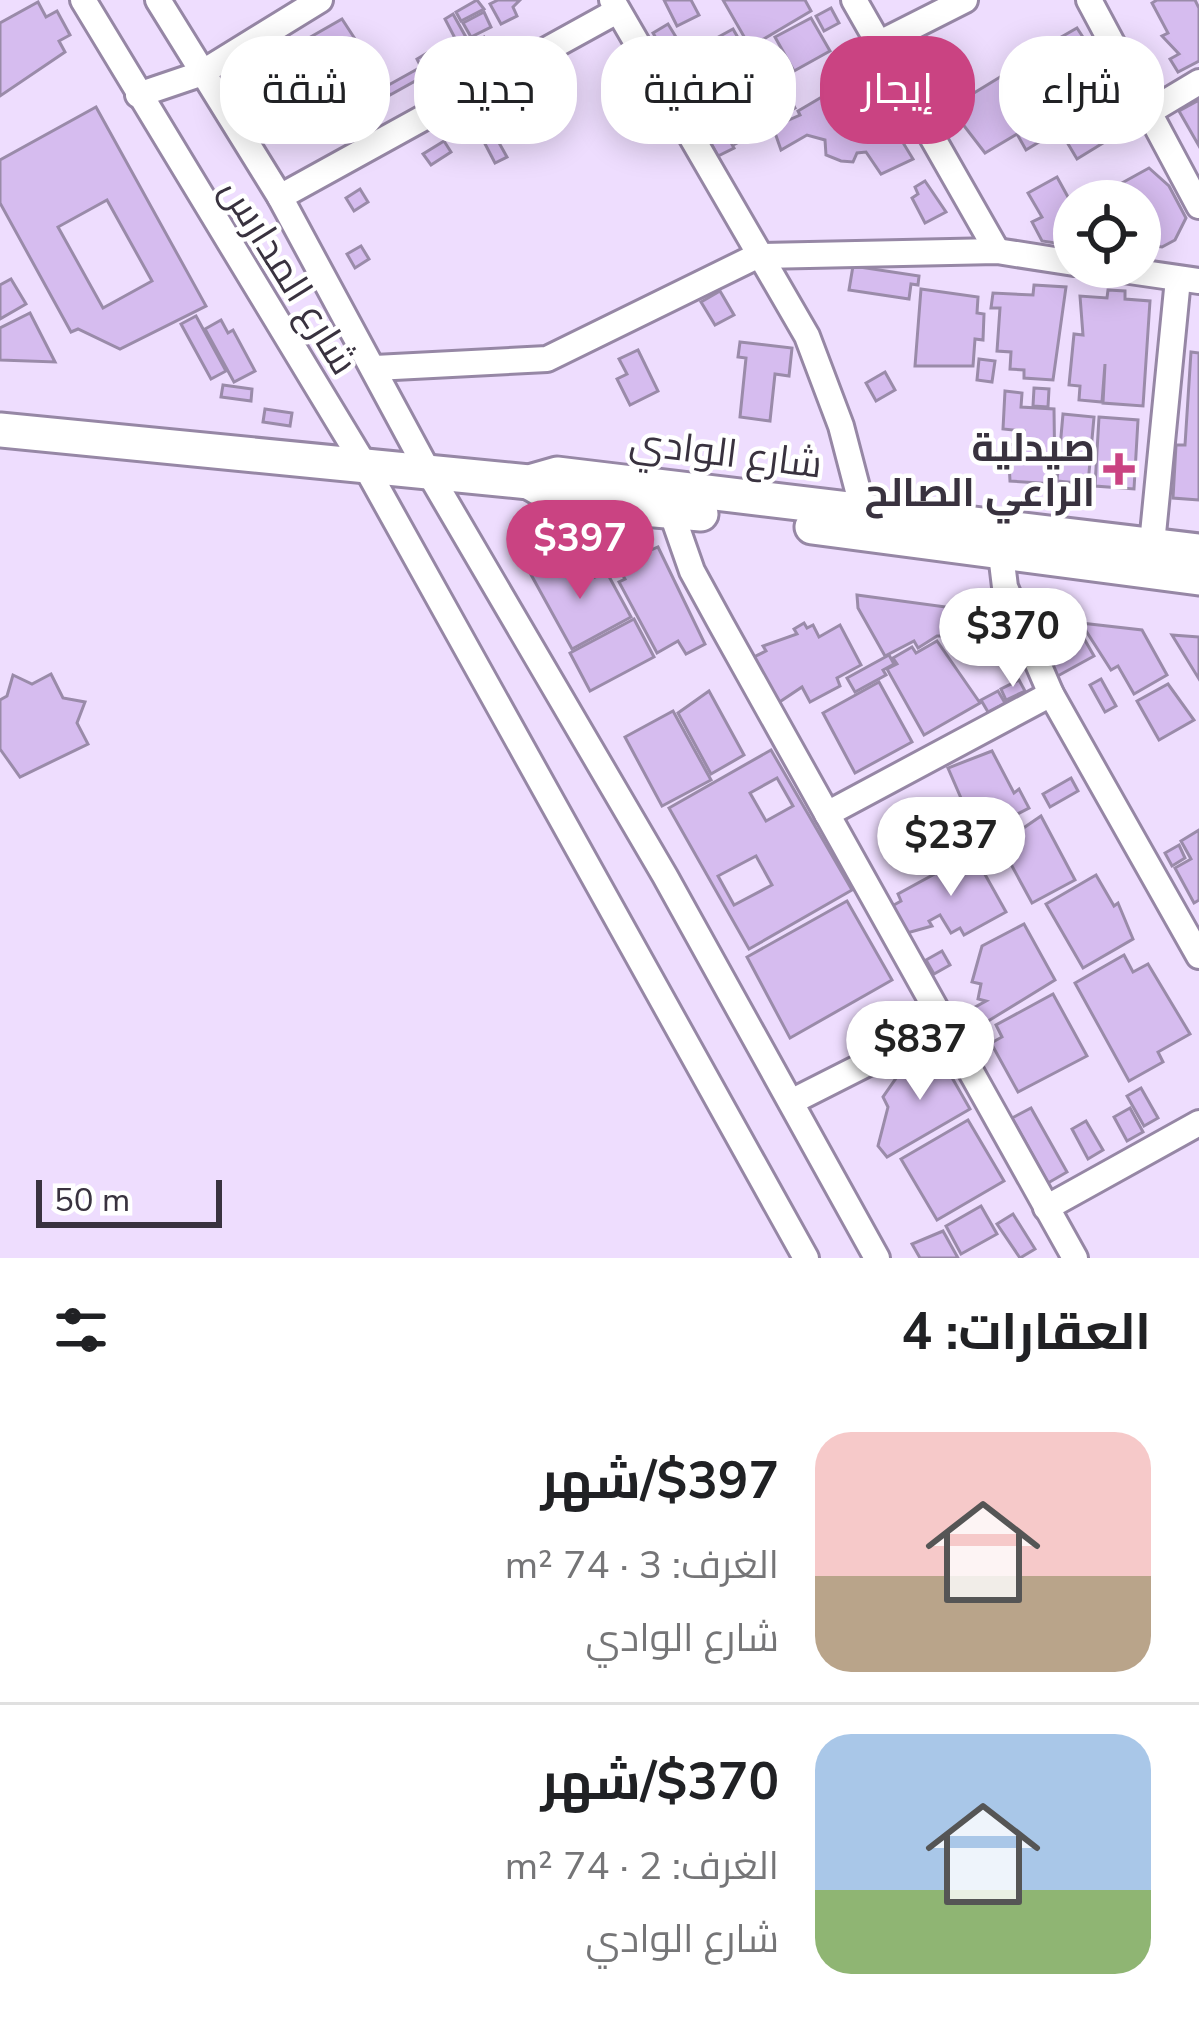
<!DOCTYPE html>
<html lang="ar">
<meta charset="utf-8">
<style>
body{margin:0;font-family:"Nunito Sans",Cairo,sans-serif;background:#f6f6f6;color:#202124;direction:rtl;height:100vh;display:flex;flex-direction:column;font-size:45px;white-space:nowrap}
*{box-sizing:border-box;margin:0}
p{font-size:39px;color:#757577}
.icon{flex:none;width:66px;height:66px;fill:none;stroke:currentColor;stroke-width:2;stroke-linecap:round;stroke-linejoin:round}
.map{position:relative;height:1258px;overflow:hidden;direction:ltr}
.drawer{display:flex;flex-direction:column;background:#fff;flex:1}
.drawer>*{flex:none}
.banner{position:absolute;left:36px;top:36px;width:1128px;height:108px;direction:rtl;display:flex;gap:24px}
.tools{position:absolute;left:1053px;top:180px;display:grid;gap:24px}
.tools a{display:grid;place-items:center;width:108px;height:108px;border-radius:50%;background:#fff;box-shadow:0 6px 30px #0003;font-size:60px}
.scale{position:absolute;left:36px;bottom:30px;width:186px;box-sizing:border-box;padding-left:12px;border:6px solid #39323f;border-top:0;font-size:33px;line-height:42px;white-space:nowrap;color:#39323f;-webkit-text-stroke:9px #fff;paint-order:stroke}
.price{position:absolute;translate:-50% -102px;padding:0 27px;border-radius:42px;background:#fff;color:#222;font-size:39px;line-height:78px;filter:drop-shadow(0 3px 6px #0008)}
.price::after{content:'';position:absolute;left:50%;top:72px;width:36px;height:27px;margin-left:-18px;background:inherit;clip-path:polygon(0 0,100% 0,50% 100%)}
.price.selected{background:#ca4382;color:#fff}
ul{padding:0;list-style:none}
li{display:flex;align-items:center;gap:36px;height:300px;padding:0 48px}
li+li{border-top:3px solid #e0e0e0}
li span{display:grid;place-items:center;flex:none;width:336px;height:240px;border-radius:36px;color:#555}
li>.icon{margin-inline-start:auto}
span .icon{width:144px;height:144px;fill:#fffc;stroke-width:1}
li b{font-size:51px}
h2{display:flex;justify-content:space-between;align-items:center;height:144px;padding:0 48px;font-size:51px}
.pill{padding:0 42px;border-radius:48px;background:#fff;box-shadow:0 6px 30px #0003;font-size:42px;line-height:108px}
.pill.selected{background:#ca4382;color:#fff}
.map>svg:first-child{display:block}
.building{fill:#d6bcef;stroke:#9a8ba9;stroke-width:3;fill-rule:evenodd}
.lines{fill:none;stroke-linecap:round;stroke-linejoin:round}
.street-casing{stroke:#9687a5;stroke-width:30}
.secondary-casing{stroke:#9687a5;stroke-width:39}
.street{stroke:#fff;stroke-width:24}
.secondary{stroke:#fff;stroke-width:33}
.poi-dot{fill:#ca4382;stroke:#fff;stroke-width:4.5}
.labels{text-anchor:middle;stroke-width:9;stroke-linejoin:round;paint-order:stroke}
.street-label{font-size:39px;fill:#39323f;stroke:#fff}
.poi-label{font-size:39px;font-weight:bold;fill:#39323f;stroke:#fff;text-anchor:end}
</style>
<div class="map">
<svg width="1199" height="1258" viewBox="0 0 1199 1258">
<rect width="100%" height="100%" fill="#eeddfe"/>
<g class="building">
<path d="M477,0L484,9L461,21L456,12Z"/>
<path d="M498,0H520L513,7L517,16L501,24L490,4Z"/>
<path d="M664,0H691L699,15L677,26Z"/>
<path d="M723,0H805L811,11L750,47Z"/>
<path d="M1157,0H1195L1199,8V61L1178,72L1170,59L1179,54L1162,36L1168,33L1152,3Z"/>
<path d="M38,2L46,17L57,11L70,35L59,41L65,52L0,96V23Z"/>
<path d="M831,8L839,23L824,31L816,16Z"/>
<path d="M484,12L491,27L471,37L463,23Z"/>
<path d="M453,14L467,39L458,44L445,19Z"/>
<path d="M811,18L830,51L794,71L775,37Z"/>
<path d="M342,19L357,42L369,49L368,63L383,87L348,108L307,39Z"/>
<path d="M668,24L684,50L669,60L653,33Z"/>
<path d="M1077,28L1092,51L1081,58L1076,50L1052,65L1042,48Z"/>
<path d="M733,29L745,50L723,62L711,41Z"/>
<path d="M484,37L492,55L481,60L472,43Z"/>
<path d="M708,42L720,64L709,70L697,49Z"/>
<path d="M429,52L442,66L390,95L385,87L421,67L417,59Z"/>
<path d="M1077,59L1121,132L1077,159L1033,85Z"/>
<path d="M729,63L737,78L713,91L705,76Z"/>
<path d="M1005,74L1044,139L1026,150L1017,134L985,153L958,118L963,115L956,104Z"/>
<path d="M698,79L710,99L693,108L682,89Z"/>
<path d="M740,81L751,100L738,108L726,88Z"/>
<path d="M782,85L795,108L764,127L750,104Z"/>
<path d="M851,89L862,106L867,103L871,110L880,105L913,159L881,174L866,152L857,153L853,162L841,161L826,155L825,140L807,135L781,150L773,127L800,115L798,111L832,91L836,97Z"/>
<path d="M1199,100V146L1179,111Z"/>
<path d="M711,105L714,111L720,108L726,118L719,121L734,148L718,156L695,114Z"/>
<path d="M96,107L206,306L120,349L78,329L71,332L0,203V160ZM107,200L152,281L103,308L58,227Z"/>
<path d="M735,116L747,138L735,144L723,123Z"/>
<path d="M493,132L507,157L495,163L482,138Z"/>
<path d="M444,141L451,152L431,165L423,154Z"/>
<path d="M1149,168L1169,186L1186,218L1175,240L1162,247L1140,244V201L1091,200Z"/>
<path d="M1057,177L1074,208V240L1062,244L1042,241L1032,222L1042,217L1028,193Z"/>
<path d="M925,181L946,212L925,223L912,198L918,194L915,187Z"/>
<path d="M360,189L368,202L354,211L346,198Z"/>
<path d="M361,246L369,259L355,268L347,254Z"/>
<path d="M853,266L919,276L918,285L911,284L909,299L849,290Z"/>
<path d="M11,279L26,304L0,319V285Z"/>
<path d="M1034,285L1066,287L1053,380L1024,378V370L1010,369L1011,352L997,351L1000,308H991L993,293L1033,295Z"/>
<path d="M921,289L978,297L977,313L984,314L983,340L975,339L973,366H915Z"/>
<path d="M1108,290L1125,291V299L1150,301L1143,406L1103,403L1105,364L1102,402L1079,400L1080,386L1069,385L1074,334L1083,335L1080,296L1107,298Z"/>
<path d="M720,291L734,315L715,325L701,302Z"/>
<path d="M30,313L55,362L0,360V328Z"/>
<path d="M196,316L226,371L211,379L181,324Z"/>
<path d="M221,320L228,333L233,330L255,371L234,382L205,329Z"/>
<path d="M740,342L792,348L789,376L775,374L770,421L740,417L746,358L738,357Z"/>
<path d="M638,350L658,391L630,405L617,379L627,374L619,359Z"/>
<path d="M1191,352L1199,353V500L1173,498L1176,445H1185Z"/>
<path d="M979,359L995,361L992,382L977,380Z"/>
<path d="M885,372L895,390L876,401L866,383Z"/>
<path d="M223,385L252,389L251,401L221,397Z"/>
<path d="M1034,388L1049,389L1048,407L1033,406Z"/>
<path d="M1005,391L1022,393L1021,407L1054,409L1055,484L1010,481L1008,444L1023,446L1024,431L1003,429Z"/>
<path d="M265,409L292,413L290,426L263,422Z"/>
<path d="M1063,414L1094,417L1088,484L1057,481Z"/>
<path d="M1099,417L1138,420L1134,489L1095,486Z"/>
<path d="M658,547L705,644L686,654L678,641L657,653L619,582L625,579L617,565Z"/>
<path d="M547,561L554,573L570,564L576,575L589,568L595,577L606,571L631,617L572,649L529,571Z"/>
<path d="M857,595L968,610L964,636H937L918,648L914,641L885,656L858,608Z"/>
<path d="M634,619L654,657L590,691L570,653Z"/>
<path d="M1024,619L1075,623L1094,656L1054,678Z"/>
<path d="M804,623L807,628L813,625L819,637L840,625L861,665L837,678L840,686L810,702L802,687L775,705L750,659L766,651L763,646L797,634L794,629Z"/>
<path d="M1081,623L1142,630L1167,675L1134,694L1118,666L1111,670Z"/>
<path d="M1172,635L1199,637V679Z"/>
<path d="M937,641L980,703L924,735L887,669L897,664L893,658L912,647L916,653Z"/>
<path d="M889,655L894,664L883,670L886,675L855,692L847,678Z"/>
<path d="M51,674L63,698L85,702L77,723L88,744L20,777L0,749V700L7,696L13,675L32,684Z"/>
<path d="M1101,679L1116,706L1105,712L1090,685Z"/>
<path d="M1019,680L1025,691L1006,700L1001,689Z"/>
<path d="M879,682L912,742L855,773L823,713Z"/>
<path d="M1168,684L1194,720L1159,740L1137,701Z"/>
<path d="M709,691L744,755L711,774L678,713Z"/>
<path d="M998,691L1005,703L988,712L981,700Z"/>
<path d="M673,711L711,780L662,806L625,737Z"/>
<path d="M771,750L852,890L749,949L669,808ZM777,778L793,806L766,821L750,793ZM756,856L772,885L734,905L718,876Z"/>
<path d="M992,751L1014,793L1019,789L1029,808L977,835L948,768Z"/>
<path d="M1071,778L1078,791L1050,807L1043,794Z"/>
<path d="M1041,816L1075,880L1032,903L1000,844Z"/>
<path d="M1199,830V900L1194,903L1175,868L1191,859L1181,841Z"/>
<path d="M1179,845L1185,858L1172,866L1165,853Z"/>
<path d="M973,853L1006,912L964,935L960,928L951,933L940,915L929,921L932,926L907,933L892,906L901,901L898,894Z"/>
<path d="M1096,875L1114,906L1118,903L1133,939L1083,968L1046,904Z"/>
<path d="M847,901L892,980L790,1038L747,957Z"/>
<path d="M1024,924L1055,980L967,1034L957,1017L986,1001L978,999L981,984L972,982L982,946Z"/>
<path d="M942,951L950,965L934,974L926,960Z"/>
<path d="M1124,955L1133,972L1148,964L1190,1034L1158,1052L1163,1062L1129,1081L1075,983Z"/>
<path d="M1053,994L1087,1056L1018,1092L991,1043L1002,1037L996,1025Z"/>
<path d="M930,1050L935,1057L939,1055L970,1109L887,1157L878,1146L888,1107L883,1097L906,1064Z"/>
<path d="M1141,1088L1158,1118L1144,1126L1127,1096Z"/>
<path d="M1031,1108L1067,1172L1048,1183L1012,1118Z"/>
<path d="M1130,1108L1143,1132L1127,1141L1114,1117Z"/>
<path d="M968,1120L1004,1181L937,1220L901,1159Z"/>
<path d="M1086,1121L1103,1150L1088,1159L1072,1129Z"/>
<path d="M981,1206L997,1234L961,1254L946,1226Z"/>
<path d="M1013,1214L1035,1249L1020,1258L997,1224Z"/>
<path d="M943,1231L958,1258H920L912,1244Z"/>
</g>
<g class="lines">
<defs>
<g id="street">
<path d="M83,0L364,464L806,1258"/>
<path d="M158,0L280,197L429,473L665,876L877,1258"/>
<path d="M612,0L807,336L841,426L863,510"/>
<path d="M854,0L997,251"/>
<path d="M1089,0L1199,206"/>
<path d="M880,43L965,0"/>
<path d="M138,95L200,74L320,0"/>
<path d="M1149,112L1199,82"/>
<path d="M280,197L617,11"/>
<path d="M1102,267L1199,281"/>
<path d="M375,368L547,359L757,256L997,251L1074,263"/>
<path d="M671,511L692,571L721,624L1075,1258"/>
<path d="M1152,544L1178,279"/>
<path d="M1001,554L1005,587L1051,694L1199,956"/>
<path d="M827,814L1051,694"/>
<path d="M791,1102L943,1025"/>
<path d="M1046,1208L1199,1123"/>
</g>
<g id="secondary">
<path d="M0,430L529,482L557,474L1199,551"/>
<path d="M529,482L563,502L701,514"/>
<path d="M812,527L1199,578"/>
</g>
</defs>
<use href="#street" class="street-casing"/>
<use href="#secondary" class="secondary-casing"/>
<use href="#street" class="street"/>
<use href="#secondary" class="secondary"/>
</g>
<path class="poi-dot" d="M1113 451h12v12h12v12h-12v12h-12v-12h-12v-12h12z"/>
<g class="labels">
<g class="street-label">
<text transform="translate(290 276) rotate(58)" y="14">شارع المدارس</text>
<text transform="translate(726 452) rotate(7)" y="14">شارع الوادي</text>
</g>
<g class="poi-label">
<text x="1095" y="461">صيدلية<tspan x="1095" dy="45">الراعي الصالح</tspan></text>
</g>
</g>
</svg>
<div class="tools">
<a><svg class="icon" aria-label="locate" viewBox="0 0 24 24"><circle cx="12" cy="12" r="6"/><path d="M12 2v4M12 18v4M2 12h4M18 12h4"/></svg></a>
</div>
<div class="scale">50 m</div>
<b class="price selected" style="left:580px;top:602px">$397</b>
<b class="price" style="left:1013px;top:690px">$370</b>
<b class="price" style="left:951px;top:899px">$237</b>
<b class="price" style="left:920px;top:1103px">$837</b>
<div class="banner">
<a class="pill">شراء</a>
<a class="pill selected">إيجار</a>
<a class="pill">تصفية</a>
<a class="pill">جديد</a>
<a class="pill">شقة</a>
</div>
</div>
<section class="drawer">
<h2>العقارات: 4<svg class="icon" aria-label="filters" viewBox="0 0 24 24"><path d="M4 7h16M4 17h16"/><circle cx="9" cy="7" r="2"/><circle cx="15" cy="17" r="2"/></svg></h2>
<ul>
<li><span style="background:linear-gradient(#f6c9c9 60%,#b9a48a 0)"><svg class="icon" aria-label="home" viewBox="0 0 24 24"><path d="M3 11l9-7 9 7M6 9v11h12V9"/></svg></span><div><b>$397/شهر</b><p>الغرف: 3 · 74 m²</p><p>شارع الوادي</p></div></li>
<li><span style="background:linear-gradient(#a9c7e8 65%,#8fb573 0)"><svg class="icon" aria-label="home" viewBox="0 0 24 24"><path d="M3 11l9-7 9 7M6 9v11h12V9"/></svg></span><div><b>$370/شهر</b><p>الغرف: 2 · 74 m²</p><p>شارع الوادي</p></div></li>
</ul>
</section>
